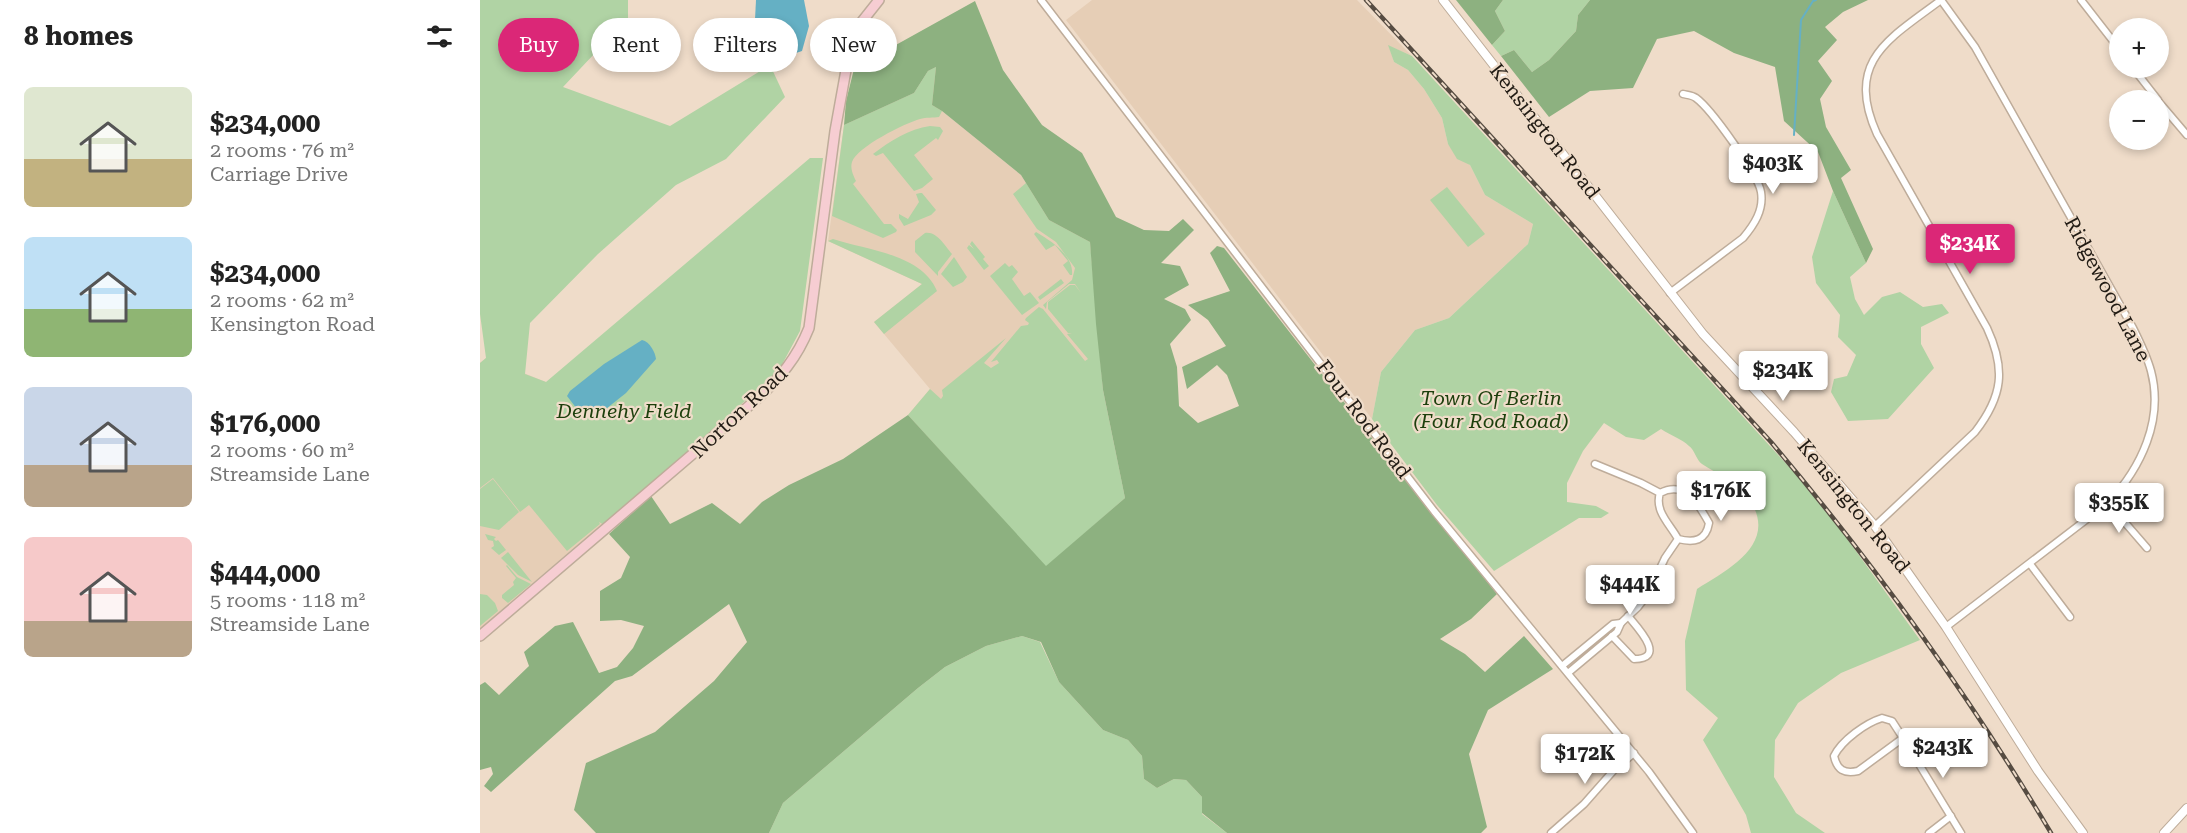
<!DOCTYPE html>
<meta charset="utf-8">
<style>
body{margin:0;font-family:"Roboto Serif",serif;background:#f6f6f6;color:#222;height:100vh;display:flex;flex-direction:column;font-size:22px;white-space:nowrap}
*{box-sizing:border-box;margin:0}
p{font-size:20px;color:#767676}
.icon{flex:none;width:33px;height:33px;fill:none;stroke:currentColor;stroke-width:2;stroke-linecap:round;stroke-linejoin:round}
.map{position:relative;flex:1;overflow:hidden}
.side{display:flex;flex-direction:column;background:#fff;width:480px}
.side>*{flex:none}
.guide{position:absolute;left:18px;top:18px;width:570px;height:54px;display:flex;gap:12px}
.tools{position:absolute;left:1629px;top:18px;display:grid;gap:12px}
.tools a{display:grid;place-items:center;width:60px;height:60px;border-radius:50%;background:#fff;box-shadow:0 3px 9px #0003;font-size:30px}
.price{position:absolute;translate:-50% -51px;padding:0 14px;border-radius:6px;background:#fff;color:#222;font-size:20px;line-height:39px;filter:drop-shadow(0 2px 3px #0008)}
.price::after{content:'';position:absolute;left:50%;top:36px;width:18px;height:14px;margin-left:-9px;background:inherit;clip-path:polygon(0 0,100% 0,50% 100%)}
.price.selected{background:#db2777;color:#fff}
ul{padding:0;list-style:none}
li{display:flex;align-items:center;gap:18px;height:150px;padding:0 24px}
li span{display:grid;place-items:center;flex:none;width:168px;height:120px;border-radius:9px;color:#555}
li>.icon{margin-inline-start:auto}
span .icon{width:72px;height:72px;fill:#fffc;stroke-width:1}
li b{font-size:26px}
h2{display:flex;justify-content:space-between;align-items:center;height:72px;padding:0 24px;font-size:26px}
.chip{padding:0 21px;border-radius:27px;background:#fff;box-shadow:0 3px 9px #0003;font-size:21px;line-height:54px}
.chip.selected{background:#db2777;color:#fff}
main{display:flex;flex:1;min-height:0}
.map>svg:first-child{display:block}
.built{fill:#e6ceb6}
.green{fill:#b0d3a4}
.forest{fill:#8db180}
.water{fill:#65b0c4}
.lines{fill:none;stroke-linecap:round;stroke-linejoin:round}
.stream{stroke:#65b0c4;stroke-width:2}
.minor-casing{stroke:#beac9a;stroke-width:9}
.tertiary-casing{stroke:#beac9a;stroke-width:10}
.secondary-casing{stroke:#beac9a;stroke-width:12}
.minor{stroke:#fff;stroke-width:6}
.tertiary{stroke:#fff;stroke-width:8}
.secondary{stroke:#f6cdd2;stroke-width:9}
.rail-casing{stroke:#564c42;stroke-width:4.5}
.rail{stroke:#efdcc9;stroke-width:2;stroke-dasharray:7;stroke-linecap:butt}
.labels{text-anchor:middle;stroke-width:4.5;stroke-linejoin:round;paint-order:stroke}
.street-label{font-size:20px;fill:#211b14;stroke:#efdcc9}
.park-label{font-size:20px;font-style:italic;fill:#1c3f0c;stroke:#efdcc9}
</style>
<main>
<section class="side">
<h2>8 homes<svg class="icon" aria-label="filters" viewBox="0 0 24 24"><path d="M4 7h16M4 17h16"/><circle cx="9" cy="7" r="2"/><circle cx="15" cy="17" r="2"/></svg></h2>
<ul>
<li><span style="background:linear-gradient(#dfe7d0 60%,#c2b280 0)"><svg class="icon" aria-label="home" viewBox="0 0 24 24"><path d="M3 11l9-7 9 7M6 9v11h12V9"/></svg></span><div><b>$234,000</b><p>2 rooms · 76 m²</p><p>Carriage Drive</p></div></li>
<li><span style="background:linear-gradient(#bfe0f5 60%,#8fb573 0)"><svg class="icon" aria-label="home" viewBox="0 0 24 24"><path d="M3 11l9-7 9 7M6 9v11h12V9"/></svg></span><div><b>$234,000</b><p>2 rooms · 62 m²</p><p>Kensington Road</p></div></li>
<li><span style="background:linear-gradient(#c9d6e8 65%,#b9a48a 0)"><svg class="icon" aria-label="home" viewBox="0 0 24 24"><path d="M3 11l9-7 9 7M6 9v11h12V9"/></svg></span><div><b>$176,000</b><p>2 rooms · 60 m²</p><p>Streamside Lane</p></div></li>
<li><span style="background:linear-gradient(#f6c9c9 70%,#b9a48a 0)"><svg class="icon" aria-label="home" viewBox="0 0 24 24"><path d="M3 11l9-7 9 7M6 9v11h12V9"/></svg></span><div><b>$444,000</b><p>5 rooms · 118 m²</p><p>Streamside Lane</p></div></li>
</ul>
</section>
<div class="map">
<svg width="1707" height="833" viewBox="0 0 1707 833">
<rect width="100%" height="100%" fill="#efdcc9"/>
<g class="built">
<path d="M612,0H877L932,56L909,46L914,62L928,70L944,89L962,118L968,144L990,165L1005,195L1053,224L1048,244L969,318L935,330L901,372L892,419L586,20Z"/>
<path d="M456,67L462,111L541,175L546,183L610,242L616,324L566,567L428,415L450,389L394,322L442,284L348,241L364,125L434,93Z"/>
<path d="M6,358L66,382L124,525L0,629V363Z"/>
</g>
<g class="green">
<path d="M0,0H148V18L83,87L190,126L290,65L305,97L246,159L196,185L118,254L50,323L45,374L66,382L330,158H343L320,331L298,372L124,525L119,522L120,524L87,551L49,505L40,512L13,478L0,488V363L6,358L0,314Z"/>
<path d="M1023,0H1110L1098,15L1096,31L1069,60L1052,72L1034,50L1021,56L1012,45L1025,31L1015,11Z"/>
<path d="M908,45L932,56L1312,470L1363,533L1440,640L1361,673L1318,703L1295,740L1294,777L1316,813L1345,833H1271L1266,815L1223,740L1238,718L1206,690L1205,641L1217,589C1251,568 1301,542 1267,496C1257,483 1236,473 1222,464C1216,460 1215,450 1209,446C1202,439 1190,435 1181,429L1164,440L1146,437L1124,423L1103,451L1087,483V502L1116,506L1129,513L1121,518H1099L1014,571L957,505L892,419L901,372L935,330L969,318L1048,244L1053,224L1005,195L990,165L977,159L968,144L962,118L944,89L928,70L914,62Z"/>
<path d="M456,67L452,105L462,111L459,117C453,118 446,117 440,119C425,123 377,147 372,162C370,168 373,175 376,181L373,184L404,224H411L417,230L416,232L403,238L352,216L364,125L434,93L448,71Z"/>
<path d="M450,126L460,127L463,131L458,140L456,138L434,155L453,179L442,188L434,191L403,153L396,156L393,154C410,141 429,129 450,126Z"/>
<path d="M546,183L569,220L610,242L623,390L645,498L566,567L428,415L450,389L461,399L463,396L462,390L526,338L504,363L511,368L519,363L517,360L511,362L541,326L548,325L549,323L545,320L546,318L559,307L563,309L605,361L608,359L587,334L592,333H588L568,309V302L590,285H595L601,293L595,284H589L567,302L566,309L563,305L592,280L595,268L576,242L557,229L533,194Z"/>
<path d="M967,187L1005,234L988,247L950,200Z"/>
<path d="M1353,191L1386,263L1370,277L1375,299L1384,315L1402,297L1420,292L1443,307L1462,304L1469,313L1441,327V344L1454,368L1408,419L1368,421L1351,392L1354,379L1367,376L1376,355L1358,337L1360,315L1336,283L1332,257Z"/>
<path d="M440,193H442L456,210L451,215L424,226L419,218V214L428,219L439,202L436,194Z"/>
<path d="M556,232C571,241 594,255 592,275H590L583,265L588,261L575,245L566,250L554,234Z"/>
<path d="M445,233C457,231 465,246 472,254L458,272V276L435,252V241Z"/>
<path d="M353,239C386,250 442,254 457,291L404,334L394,322L442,284L348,241Z"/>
<path d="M492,241L505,257L503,259L509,266L504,270L487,248L489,245L494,249L490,244Z"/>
<path d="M474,257L487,277L483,282L473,287L461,274Z"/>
<path d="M525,263L529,267L532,265L538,272L532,279L544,296L550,292L559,303L542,315L510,276Z"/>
<path d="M581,279L584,283L560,300L558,297Z"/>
<path d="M13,479L39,512L19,530L0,526V489Z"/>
<path d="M5,534L16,537L14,539L16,541L18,540L26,550L19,555L11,548L14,546L13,541L8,540Z"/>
<path d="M28,552L52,582L38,575L21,558Z"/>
<path d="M27,565L37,577L51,584L28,603L22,598V595L34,585L33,582L36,578L26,566Z"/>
<path d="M0,594L7,595L15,603L18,611L0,626Z"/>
<path d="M542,636L560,642L579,682L623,730L648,740L662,756L664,779L677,788L694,779L706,780L722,797V814L747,833H289L303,803L438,688L465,667L506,646Z"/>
</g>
<g class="forest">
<path d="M976,0H1023L1015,11L1025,31L1012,45Z"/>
<path d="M1110,0H1388L1363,12L1345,27L1357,40L1338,61L1352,81L1340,99L1346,127L1371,170L1361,178L1393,249L1386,263L1353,191L1338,152L1304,121L1295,67L1254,53L1214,31L1177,39L1153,88L1110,91L1069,117L1021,56L1034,50L1052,72L1069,60L1096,31L1098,15Z"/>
<path d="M495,1L523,70L562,125L602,153L636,217L664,230L689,231L703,219L714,230L681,263L700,266L709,285L684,299L705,309L711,320L690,344L697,367L699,406L718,423L759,406L747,375L737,365L707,389L702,367L746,346L728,320L708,305L750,291L730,253L737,246L744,248L902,451L1017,594L991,619L960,639L985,654L1005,672L1044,636L1073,669L1008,710L989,754L1007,827L1001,833H747L722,813V797L706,780L694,779L677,788L664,779L662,756L648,740L623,730L579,682L561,642L542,636L506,646L465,667L438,688L303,803L289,833H116L94,810L106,763L175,732L234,681L267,642L249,604L152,676L135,681L11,792L4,786L13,774L11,767L0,770V685L5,682L19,695L49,666L44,652L75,626L93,622L119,673L137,667L153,648L164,626L141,620L120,621V591L141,578L150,557L129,534L171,496L190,524L232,503L260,524L282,502L309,485L363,459L428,415L566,566L645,498L623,390L616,324L610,242L569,220L541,175L462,111L452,105L456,67L448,71L434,93L364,125L366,101L382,37L400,21L414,46Z"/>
</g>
<g class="water">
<path d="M276,0H324L329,26L322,51L298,59L282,53L274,39Z"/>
<path d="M162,340C170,342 175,352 176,359L146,393L112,420L97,409L87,396L90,391L124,364Z"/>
</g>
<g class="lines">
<path class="stream" d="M1314,135L1321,20L1333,1L1336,0"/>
<defs>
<g id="minor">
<path d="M561,0L954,511L1169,772L1213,833"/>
<path d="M1461,0L1495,47L1653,328C1660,342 1667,356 1671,371C1684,420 1661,468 1628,503L1466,627"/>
<path d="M1601,0L1640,50"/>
<path d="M1653,68L1678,100"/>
<path d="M1678,101L1707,135"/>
<path d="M1190,293L1263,238C1274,225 1284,210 1281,192C1278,174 1231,109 1216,98C1212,95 1207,95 1203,94"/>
<path d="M1115,464L1161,483L1180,493"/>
<path d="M1628,503L1667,548"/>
<path d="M1395,526L1495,432C1523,396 1526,369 1507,328L1397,134C1364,61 1409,39 1461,0"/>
<path d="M1550,564L1590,617"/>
<path d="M1141,623L1158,607L1168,594L1185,558L1198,539C1214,543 1226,541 1229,523C1218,503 1205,480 1180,493C1174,511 1190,524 1198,539"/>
<path d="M1132,636L1154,659C1188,659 1157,627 1148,616"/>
<path d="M1082,666L1133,624L1141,623L1137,632L1088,673"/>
<path d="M1402,718L1412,721L1423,738L1378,771C1364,774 1357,770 1354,756C1362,740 1386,723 1402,718Z"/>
<path d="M1423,738L1481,833"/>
<path d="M1071,833L1104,804L1134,770L1154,753"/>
<path d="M1449,833L1471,816"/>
</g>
<g id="tertiary">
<path d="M963,0L1223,334L1314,432L1395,526L1466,627L1558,771L1603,833"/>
<path d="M1684,833L1707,808"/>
</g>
<path id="secondary" d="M0,636L277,399C300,378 317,358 329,328L355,131L370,48L380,24L399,0"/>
</defs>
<use href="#minor" class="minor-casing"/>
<use href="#tertiary" class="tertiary-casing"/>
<use href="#secondary" class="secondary-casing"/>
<use href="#minor" class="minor"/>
<use href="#tertiary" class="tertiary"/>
<use href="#secondary" class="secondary"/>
<defs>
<path id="rail" d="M886,0L1291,442C1395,565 1489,695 1571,833"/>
</defs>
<use href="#rail" class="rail-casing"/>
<use href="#rail" class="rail"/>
</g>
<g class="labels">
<g class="street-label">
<text transform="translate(1065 131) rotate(52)" y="7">Kensington Road</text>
<text transform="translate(1628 289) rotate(62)" y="7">Ridgewood Lane</text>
<text transform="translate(259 412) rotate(-43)" y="7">Norton Road</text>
<text transform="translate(884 419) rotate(53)" y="7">Four Rod Road</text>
<text transform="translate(1374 506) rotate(51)" y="7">Kensington Road</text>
</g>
<g class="park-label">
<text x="1011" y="405">Town Of Berlin<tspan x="1011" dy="23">(Four Rod Road)</tspan></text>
<text x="144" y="418">Dennehy Field</text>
</g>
</g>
</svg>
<div class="tools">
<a>+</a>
<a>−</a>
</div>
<b class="price" style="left:1293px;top:195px">$403K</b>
<b class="price selected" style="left:1490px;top:275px">$234K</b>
<b class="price" style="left:1303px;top:402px">$234K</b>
<b class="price" style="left:1241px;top:522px">$176K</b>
<b class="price" style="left:1639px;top:534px">$355K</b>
<b class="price" style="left:1150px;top:616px">$444K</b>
<b class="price" style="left:1463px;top:779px">$243K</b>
<b class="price" style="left:1105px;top:785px">$172K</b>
<div class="guide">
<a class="chip selected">Buy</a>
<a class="chip">Rent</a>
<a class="chip">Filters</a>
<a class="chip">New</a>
</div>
</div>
</main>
